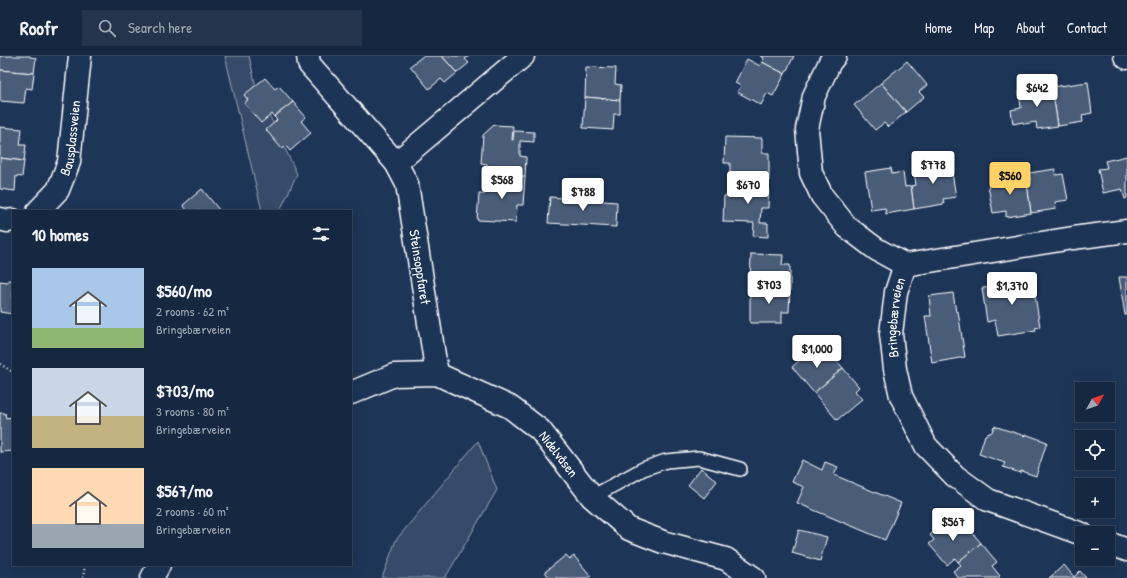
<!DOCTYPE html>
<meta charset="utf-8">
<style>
body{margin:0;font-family:"Patrick Hand",sans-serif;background:#23344c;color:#f1f3f6;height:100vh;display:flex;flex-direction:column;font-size:15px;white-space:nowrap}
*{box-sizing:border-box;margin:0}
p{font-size:13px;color:#9ea6b1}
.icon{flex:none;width:22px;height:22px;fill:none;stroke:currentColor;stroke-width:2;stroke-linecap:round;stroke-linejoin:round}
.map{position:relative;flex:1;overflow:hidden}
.details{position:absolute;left:12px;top:154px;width:340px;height:356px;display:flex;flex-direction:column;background:#162841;border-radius:0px;box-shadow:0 4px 16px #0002,0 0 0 1px #35445a}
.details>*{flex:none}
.needle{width:26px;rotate:50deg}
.controls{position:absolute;left:1075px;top:326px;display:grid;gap:8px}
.controls a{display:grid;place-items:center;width:40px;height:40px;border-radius:0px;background:#162841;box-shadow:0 4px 16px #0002,0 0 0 1px #35445a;font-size:20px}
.price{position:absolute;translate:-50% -34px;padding:0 9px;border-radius:4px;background:#fff;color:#222;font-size:13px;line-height:26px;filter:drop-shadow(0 1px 2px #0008)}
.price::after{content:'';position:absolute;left:50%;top:24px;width:12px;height:9px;margin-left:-6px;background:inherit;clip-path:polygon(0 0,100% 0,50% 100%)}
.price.current{background:#ffd166;color:#111}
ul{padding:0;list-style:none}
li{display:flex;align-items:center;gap:12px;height:100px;padding:0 20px}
li span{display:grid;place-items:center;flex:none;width:112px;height:80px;border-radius:0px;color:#555}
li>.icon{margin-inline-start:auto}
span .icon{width:48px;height:48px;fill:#fffc;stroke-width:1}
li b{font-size:17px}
h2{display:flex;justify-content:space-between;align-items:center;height:48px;padding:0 20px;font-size:17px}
header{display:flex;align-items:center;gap:24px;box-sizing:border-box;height:56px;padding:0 20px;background:#162841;border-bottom:1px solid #35445a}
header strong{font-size:19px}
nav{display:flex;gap:22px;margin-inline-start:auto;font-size:14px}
.search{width:280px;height:36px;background:#23344c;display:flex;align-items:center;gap:10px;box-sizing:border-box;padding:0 14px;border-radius:0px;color:#9ea6b1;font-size:15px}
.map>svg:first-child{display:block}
.green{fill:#364b69;stroke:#9aa5b4}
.building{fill:#4a5d79;stroke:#fff}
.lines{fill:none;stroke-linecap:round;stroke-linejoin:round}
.lane-casing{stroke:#fff;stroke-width:16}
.street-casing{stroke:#fff;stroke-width:25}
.secondary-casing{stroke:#fff;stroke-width:25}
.path{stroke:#fff;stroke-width:2.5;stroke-dasharray:1 3;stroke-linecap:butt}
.lane{stroke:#1d3557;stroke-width:13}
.street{stroke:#1d3557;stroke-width:22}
.secondary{stroke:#1d3557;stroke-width:22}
.labels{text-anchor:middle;stroke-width:3;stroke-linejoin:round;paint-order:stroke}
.street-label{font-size:14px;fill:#fff;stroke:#1d3557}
</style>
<header>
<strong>Roofr</strong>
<div class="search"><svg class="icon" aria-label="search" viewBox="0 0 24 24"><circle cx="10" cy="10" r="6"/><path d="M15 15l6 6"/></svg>Search here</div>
<nav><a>Home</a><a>Map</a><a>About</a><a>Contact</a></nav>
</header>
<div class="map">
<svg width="1127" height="522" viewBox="0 0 1127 522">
<rect width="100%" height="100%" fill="#1d3557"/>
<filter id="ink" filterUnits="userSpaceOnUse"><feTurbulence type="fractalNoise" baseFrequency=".025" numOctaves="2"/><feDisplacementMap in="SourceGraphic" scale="8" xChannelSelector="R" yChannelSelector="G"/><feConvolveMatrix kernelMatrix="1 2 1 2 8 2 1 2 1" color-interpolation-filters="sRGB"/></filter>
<g filter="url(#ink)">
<g class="green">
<path d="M225,0H249L256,31L297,118L280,155H262Z"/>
<path d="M478,385L497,434L445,522H382L396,484Z"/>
</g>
<g class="building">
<path d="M0,0H30V1L36,2L34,17L0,14Z"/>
<path d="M423,0H442L457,17L445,27L441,23L429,33L410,10Z"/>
<path d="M442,0H469L465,3L469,7L457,17Z"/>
<path d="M760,0H794L785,18L762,6L764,2Z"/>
<path d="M747,3L760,10L762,6L785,18L773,40L767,37L761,49L737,36L741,30L735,27Z"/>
<path d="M907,5L927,29L919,36L924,41L906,56L881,27Z"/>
<path d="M586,11L616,12L615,28L621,29L620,44L585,41Z"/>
<path d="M0,14L34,17L32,33L26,32L24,47L0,45Z"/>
<path d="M265,22L275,33L279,30L293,46L274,61L272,58L261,67L244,47L248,44L244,39Z"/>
<path d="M1088,26L1092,57L1082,59L1083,66L1058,70L1052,31Z"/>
<path d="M881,27L906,56L888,71L884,67L875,74L854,49Z"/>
<path d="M1052,31L1058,70L1037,73L1036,66L1024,68L1023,66L1013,68L1011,54L1021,52L1019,35Z"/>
<path d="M585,41L620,44V58H614L613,74L583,72Z"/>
<path d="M293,46L306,61L301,65L311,77L290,95L286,90L282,93L266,74L277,64L274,61Z"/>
<path d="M494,69L513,70L512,84H513L514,75L534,76V86L520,85V100L526,101L525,121L486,119L487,108L481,107L483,79Z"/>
<path d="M0,71L22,73L20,89H26L24,105L0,102Z"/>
<path d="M725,81L762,82V97H769V125L745,124V118H730V107H724Z"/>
<path d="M1127,100V142L1125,143L1122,133L1103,137L1098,113L1107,112L1105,105Z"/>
<path d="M0,102L24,105L22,121L16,120L15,135L0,133Z"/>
<path d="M950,104L956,141L943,143L944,148L914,153L911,130L916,129L914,115L926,113L925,108Z"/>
<path d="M891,112L892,118L903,116L905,131L911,130L914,153L886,158L885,152L871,154L865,116Z"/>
<path d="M1055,113L1056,119L1063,118L1068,144L1055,146L1056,153L1031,157L1027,128L1031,127L1029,117Z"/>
<path d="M1021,118L1023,129L1027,128L1031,157L1006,161V155L993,157L988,130L995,129L994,123Z"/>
<path d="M500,120L525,121L523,149H517L516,166L477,164L479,138H485V127L500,128Z"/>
<path d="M745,124L769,125L768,152H761L760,167H768V181L753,180L754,167L723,166L724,140H729L730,130L744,131Z"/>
<path d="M202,133L220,155H185L187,154L183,149Z"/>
<path d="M550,141L617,146L616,171L548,167Z"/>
<path d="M751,198L783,199L782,209H790V232H750Z"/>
<path d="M1032,220L1040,271L1035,272L1036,274L998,280L995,264L987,266L982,232L1006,230L1005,224Z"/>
<path d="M1119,221H1127V259H1125Z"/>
<path d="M8,224H13V258L0,256V225L8,226Z"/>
<path d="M750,232H790L789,256H782V267H750Z"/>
<path d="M953,237L956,256L958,255L965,301L932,307L925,260H931L929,240Z"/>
<path d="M816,290L824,299L828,295L843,312L814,337L792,311Z"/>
<path d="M843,312L859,331L855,335L862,343L837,364L814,337Z"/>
<path d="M0,357H5L6,362L13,361V395L0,396Z"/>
<path d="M994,370L1025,380V378L1047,386L1036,420L1021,415L1020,417L1003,411L1005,407L979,398L985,379L992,376Z"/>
<path d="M802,404L822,414L825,406L838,411L834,419L901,447L885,484L797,447L804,431L792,426Z"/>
<path d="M701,412L717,425L704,442L688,429Z"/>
<path d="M951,462L959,471L964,467L981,487L958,506L955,502L947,509L929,488L934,484L930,479Z"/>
<path d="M799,474L827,481L820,505L792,497Z"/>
<path d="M981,487L997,506L992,510L1000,520L998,522H958L953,515L961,509L958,506Z"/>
<path d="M566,499L570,503L574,500L591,520L588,522H550L545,516Z"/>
<path d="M1064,509L1074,521L1080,515L1086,522H1049Z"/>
</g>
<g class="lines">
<defs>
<path id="lane" d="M592,441L643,413L666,405L699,402L740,413"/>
<g id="street">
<path d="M308,0L309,8L396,107"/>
<path d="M835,0L830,6L814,40L807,73L811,117L822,140L847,171L876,193L905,209"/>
<path id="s1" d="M38,155L58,134L69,106L80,0"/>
<path d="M0,163L8,165L13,164"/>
<path d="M437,318L407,128L396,107L523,0"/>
<path id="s2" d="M1082,478L988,444L955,420L926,390L901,340L895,313L891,278L896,236L905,209L1073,182L1127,175"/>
<path d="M1108,487L1127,494"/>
<path d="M152,522L159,509"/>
</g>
<g id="secondary">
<path d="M1125,0L1127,2"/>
<path id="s3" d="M351,337L394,319L437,318L510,351L540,374L592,441L629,473L663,486L726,503L754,522"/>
</g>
</defs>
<use href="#lane" class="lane-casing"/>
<use href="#street" class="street-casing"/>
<use href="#secondary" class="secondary-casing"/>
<g class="path">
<path d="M0,308L13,316"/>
<path d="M83,522L85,509"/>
</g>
<use href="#lane" class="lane"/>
<use href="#street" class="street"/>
<use href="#secondary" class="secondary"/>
</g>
</g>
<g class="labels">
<g class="street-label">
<text dy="5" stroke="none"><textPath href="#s1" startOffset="83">Bausplassveien</textPath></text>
<text transform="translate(420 211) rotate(81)" y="5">Steinsoppfaret</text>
<text dy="5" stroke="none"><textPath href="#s2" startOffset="318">Bringebærveien</textPath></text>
<text dy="5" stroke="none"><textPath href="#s3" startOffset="238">Nidelvåsen</textPath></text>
</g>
</g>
</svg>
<div class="controls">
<a><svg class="needle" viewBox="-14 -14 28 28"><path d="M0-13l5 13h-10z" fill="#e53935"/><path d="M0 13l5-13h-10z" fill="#9ea6b1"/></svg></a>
<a><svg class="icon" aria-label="locate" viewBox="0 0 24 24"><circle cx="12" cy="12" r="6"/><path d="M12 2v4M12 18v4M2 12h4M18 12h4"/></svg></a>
<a>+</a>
<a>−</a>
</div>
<b class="price" style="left:1037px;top:52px">$642</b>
<b class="price" style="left:933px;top:129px">$778</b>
<b class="price current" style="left:1010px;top:140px">$560</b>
<b class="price" style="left:502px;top:144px">$568</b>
<b class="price" style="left:748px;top:149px">$670</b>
<b class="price" style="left:583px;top:156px">$788</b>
<b class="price" style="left:769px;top:249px">$703</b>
<b class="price" style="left:1012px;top:250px">$1,370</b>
<b class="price" style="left:817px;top:313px">$1,000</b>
<b class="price" style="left:953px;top:486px">$567</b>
<section class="details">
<h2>10 homes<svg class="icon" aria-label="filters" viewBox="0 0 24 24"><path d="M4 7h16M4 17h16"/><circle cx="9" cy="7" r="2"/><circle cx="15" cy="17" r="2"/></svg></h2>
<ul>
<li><span style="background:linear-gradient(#a9c7e8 75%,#8fb573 0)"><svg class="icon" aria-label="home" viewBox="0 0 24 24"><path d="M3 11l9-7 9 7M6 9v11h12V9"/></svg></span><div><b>$560/mo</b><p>2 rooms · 62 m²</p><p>Bringebærveien</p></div></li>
<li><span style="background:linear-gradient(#c9d6e8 60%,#c2b280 0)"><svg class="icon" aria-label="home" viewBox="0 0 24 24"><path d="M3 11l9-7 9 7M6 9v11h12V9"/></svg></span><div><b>$703/mo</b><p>3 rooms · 80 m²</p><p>Bringebærveien</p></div></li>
<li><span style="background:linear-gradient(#ffd9b3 70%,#9aa5b1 0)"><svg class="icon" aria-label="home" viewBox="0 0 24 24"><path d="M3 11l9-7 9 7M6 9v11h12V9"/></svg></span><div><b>$567/mo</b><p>2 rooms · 60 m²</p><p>Bringebærveien</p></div></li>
</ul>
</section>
</div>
